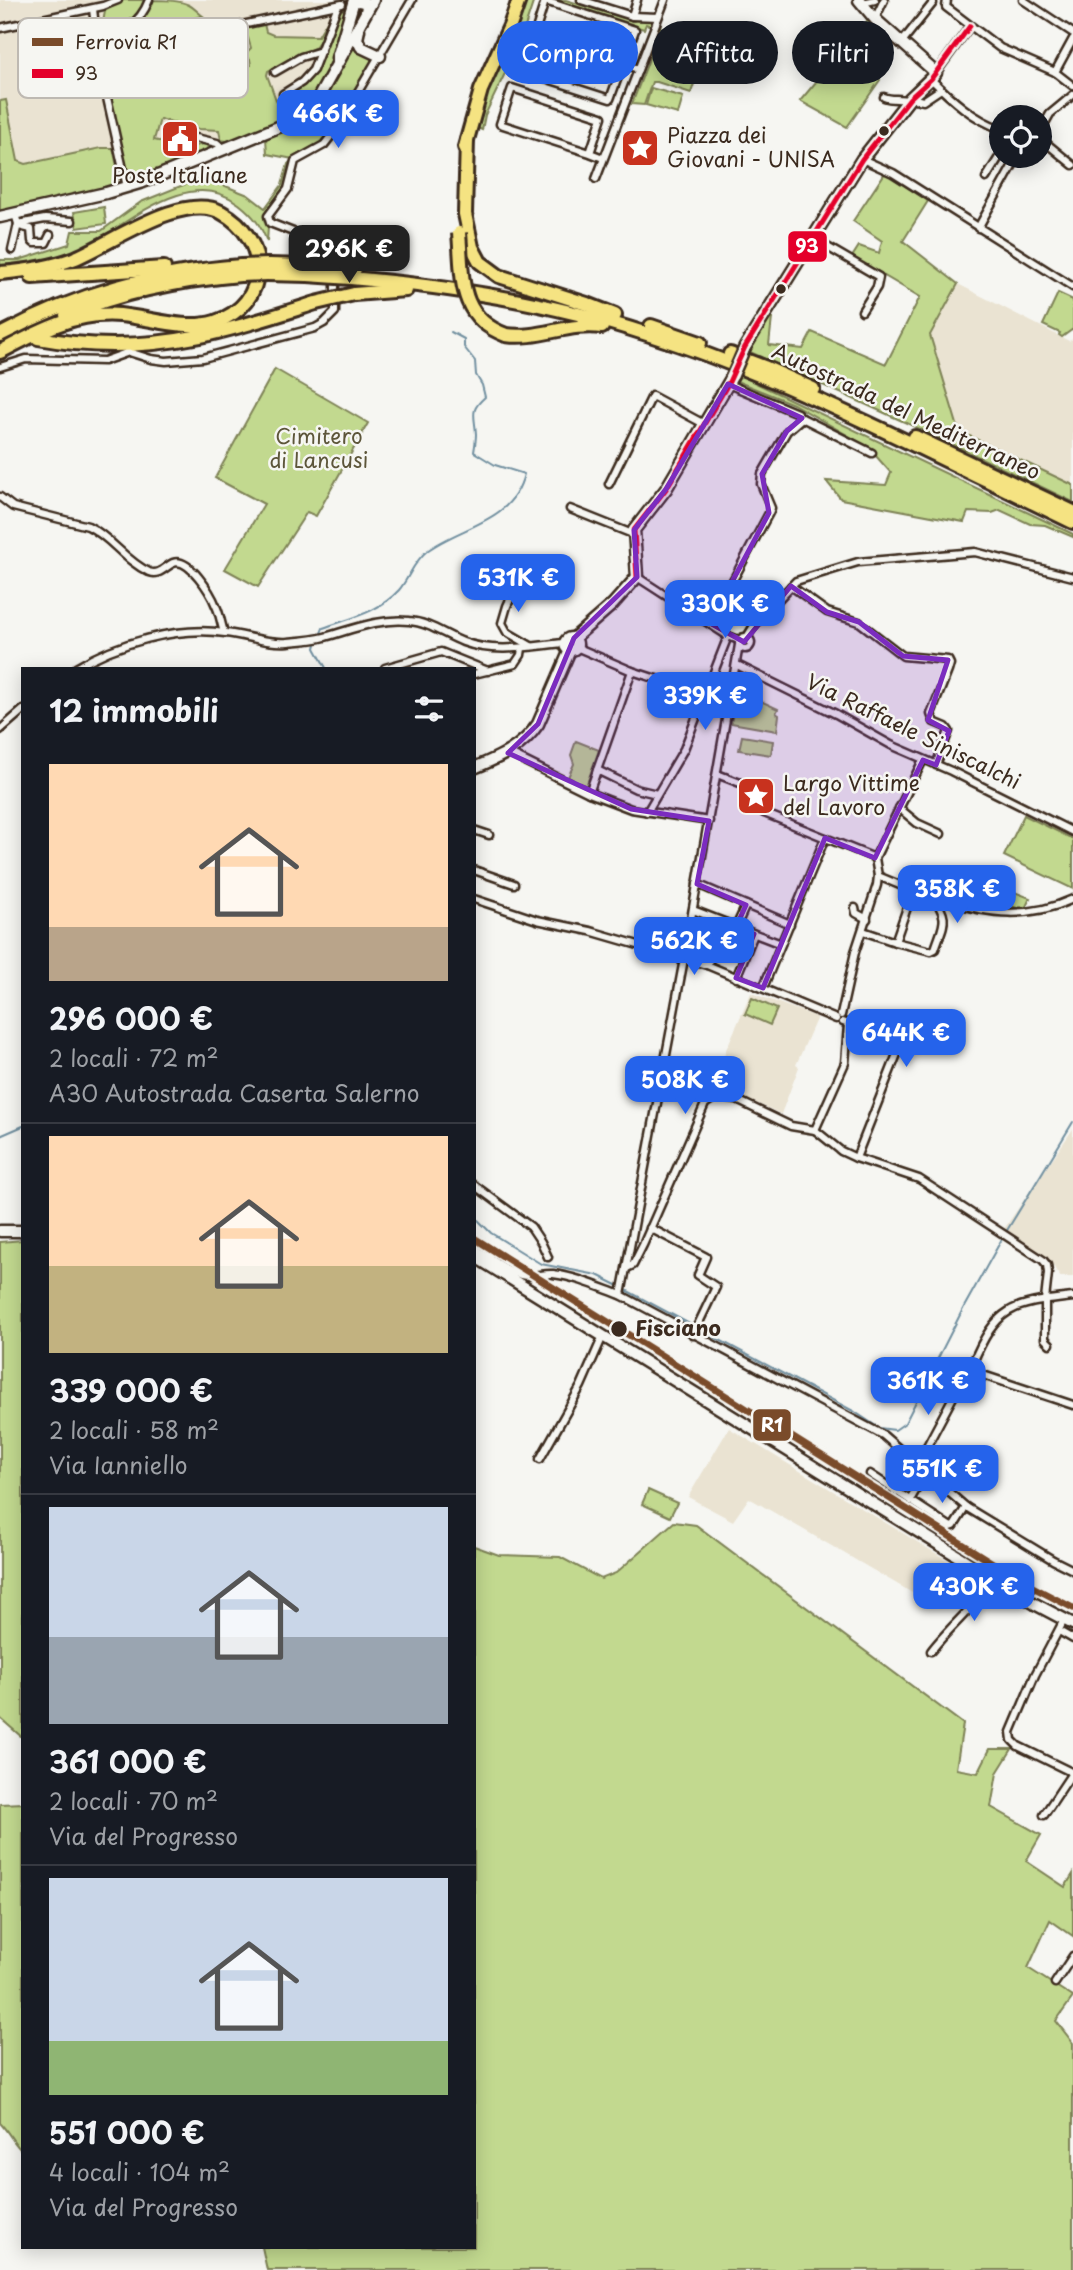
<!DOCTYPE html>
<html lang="it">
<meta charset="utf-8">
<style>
body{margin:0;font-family:"Playpen Sans",sans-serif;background:#242831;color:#f1f3f6;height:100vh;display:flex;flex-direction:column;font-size:26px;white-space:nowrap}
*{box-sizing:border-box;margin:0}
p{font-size:23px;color:#9ea1a6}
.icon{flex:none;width:38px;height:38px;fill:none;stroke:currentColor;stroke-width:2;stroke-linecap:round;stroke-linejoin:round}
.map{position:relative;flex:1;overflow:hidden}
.panel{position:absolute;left:21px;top:667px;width:455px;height:1582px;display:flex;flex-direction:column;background:#171b24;border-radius:0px;box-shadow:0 4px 18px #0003}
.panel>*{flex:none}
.guide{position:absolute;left:497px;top:21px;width:471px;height:63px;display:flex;gap:14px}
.buttons{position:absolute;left:989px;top:105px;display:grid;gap:14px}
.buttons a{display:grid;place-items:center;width:63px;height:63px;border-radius:50%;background:#171b24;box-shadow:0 4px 18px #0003;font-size:35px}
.price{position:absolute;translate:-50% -60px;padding:0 16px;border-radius:14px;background:#2563eb;color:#fff;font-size:23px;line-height:46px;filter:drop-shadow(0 2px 4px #0008)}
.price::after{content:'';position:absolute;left:50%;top:42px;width:21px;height:16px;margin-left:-10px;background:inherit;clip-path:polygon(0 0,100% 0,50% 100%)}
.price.selected{background:#222;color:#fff}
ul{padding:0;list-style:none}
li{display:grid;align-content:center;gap:14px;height:371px;padding:0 28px}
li+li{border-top:2px solid #363941}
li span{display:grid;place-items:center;height:217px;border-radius:0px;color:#555}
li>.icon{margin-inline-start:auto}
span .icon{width:126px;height:126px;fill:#fffc;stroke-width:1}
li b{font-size:30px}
h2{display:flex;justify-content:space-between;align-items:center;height:84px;padding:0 28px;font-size:30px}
.pill{padding:0 24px;border-radius:32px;background:#171b24;box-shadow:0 4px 18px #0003;font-size:24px;line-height:63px}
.pill.selected{background:#2563eb;color:#fff}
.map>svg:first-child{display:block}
.built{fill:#eae3d2}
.green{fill:#c2d98f;stroke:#7e8256;stroke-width:2}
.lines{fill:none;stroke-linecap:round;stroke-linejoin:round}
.stream{stroke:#7290a0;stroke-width:2}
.street-casing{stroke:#3b2a1e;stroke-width:11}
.secondary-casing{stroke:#3b2a1e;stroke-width:15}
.highway-casing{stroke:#3b2a1e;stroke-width:18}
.street{stroke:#f6f6f2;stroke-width:6}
.secondary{stroke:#f6f6f2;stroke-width:10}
.highway{stroke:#f5e382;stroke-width:12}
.secondary-bridge-casing{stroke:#3b2a1e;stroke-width:15;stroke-linecap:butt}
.highway-bridge-casing{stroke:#3b2a1e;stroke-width:18;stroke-linecap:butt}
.secondary-bridge{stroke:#f6f6f2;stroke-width:10}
.highway-bridge{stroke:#f5e382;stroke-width:12}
.bus-1-casing{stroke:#f6f6f2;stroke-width:10}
.bus-1{stroke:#e4002b;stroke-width:5}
.rail-1-casing{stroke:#f6f6f2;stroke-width:12}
.rail-1{stroke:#7a4b2a;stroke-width:7}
.marked{fill:#7b2cbf;fill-opacity:0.2;stroke:#7b2cbf;stroke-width:5;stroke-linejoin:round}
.bus-dot{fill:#3b2a1e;stroke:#f6f6f2;stroke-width:2.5}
.labels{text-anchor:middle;stroke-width:5;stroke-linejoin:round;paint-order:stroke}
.poi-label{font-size:21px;fill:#3b2a1e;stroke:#f6f6f2;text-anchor:start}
.street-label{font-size:21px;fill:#3b2a1e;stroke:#f6f6f2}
.park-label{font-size:21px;fill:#5d563a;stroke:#f6f6f2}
.stop-label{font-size:21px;font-weight:bold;fill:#3b2a1e;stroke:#f6f6f2;text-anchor:start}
.key{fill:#f6f6f2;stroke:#beb9b2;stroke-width:2}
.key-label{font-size:19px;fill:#3b2a1e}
.line-badge{stroke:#f6f6f2;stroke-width:2.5}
.badge-label{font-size:19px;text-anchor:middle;font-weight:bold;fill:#fff}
</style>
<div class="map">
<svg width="1073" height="2270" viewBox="0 0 1073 2270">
<rect width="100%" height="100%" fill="#f6f6f2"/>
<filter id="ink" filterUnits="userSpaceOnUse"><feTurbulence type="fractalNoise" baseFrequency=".0143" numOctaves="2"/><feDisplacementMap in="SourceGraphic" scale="14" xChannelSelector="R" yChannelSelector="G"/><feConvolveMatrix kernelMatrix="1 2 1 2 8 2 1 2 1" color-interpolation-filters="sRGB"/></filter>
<g filter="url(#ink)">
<g class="built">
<path d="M0,0H349L331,64L307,106L293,117L137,179L116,186L0,211Z"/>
<path d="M958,284L1069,341L1073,339V485L959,431L930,335Z"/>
<path d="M751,993L817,1017L796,1065L799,1067L781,1114L738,1095L720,1090L725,1052Z"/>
<path d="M1073,1129V1277H1060L1050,1261L1004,1229Z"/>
<path d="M729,1428L962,1569L940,1609L749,1498L733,1521L688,1497Z"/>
</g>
<g class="green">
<path d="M123,0H145C138,20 122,31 101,34L105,11Z"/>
<path d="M152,0C165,0 179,0 189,5C195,8 197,12 203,16L194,18V21L191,22L196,34L192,35L193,39L198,41L200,49L195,52L196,56L210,53L211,59L204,61L205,69L195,71L197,77L206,75L208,85L243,77L242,72L248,70V66L251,65L250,59L243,60L242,56L233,58L232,51L237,50L239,46L248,51L251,48L248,38L236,40L233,31L264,24L266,32L273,35L318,36L332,13L322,38L314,48L268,71L267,75L276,100L287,94L316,68L339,12L344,9L346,13C338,40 324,94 302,111C283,126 255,133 232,142L221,140L219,130L199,129L160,119L154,140L188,148L203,144L210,146L212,150L137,179L128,174C118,131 103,86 103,41C128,29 141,30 152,0Z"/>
<path d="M523,0H534L520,42L485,115L482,130L473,126Z"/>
<path d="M555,0H566L634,21L636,19L654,20L651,26L646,24L644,29L555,2Z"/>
<path d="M868,20L877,27L853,58L880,80L847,127L800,101Z"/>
<path d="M658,22L661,23L660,27L683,36L682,40L673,36L663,64L697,75L691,93L657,82H652L644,105L632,104L660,30L656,28Z"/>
<path d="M355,42L371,58V63L342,116L324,142L295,159L290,164L286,187L265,215V220L268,227L267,242C261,225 253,215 239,204C185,162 120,233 74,253C51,263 25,265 0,269V260H19L69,244L72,231H101L141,202L203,177L248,195L265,208L282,185L288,164L293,159L267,154L266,138C280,132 296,128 307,119C329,103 339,64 355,42Z"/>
<path d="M651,88L683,97L678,114L646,105Z"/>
<path d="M6,100L18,161L26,164L101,148H113L119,175L116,186L0,211V101Z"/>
<path d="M885,173L928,201L903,241L958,284L930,335L959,431L1073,485V502L931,434L750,352L770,312L772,318L769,345L803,349L812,332L886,364L920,297L852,257L859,246L879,253L882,241L853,221Z"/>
<path d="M104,207L106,224L77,228L74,212Z"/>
<path d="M1058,293L1073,300V329L1062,337L1059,335L1060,333L1043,325Z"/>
<path d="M275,369L368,423L316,516L307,512L258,587L225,569L264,504L215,478Z"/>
<path d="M737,374L1073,534V537L1045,525L1030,524L1000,510L992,513L968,512L964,522L841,499L826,481L886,485L891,473L868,447L793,404L734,380Z"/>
<path d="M752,697L778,709L776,713L779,715L777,731L731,723L735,702L756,706L749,702Z"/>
<path d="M742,736L773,741L771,755L739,750Z"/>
<path d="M576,741L599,750L586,786L568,777L574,764L571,755Z"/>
<path d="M1024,815L1073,839V889L1004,856Z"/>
<path d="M1004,888L1030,898L1024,911L999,901Z"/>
<path d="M752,998L777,1009L770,1025L745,1014Z"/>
<path d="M23,1240V1738L0,1718V1242Z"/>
<path d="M648,1490L677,1503L670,1517L642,1504Z"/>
<path d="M674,1522L696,1525L963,1724L956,1769L978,1773L990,1749H1012L997,1773L991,1807L1041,1835L1026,1861L1065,1887L1073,1874V1936L1050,1920L1028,1968L1073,1997L1056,2021L1073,2043V2270H267L262,2247H474V1546L499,1555L560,1557L601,1579L616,1573Z"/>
<path d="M23,1803V2152C13,2143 9,2132 0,2123V1804Z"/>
</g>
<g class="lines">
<g class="stream">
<path d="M321,633L323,628C350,618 378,613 399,590C409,578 414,561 427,551C462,525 512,523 524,474L495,465L474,452C475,446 476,440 476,434C475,415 469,411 485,397L482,385L476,375L475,361L464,347V339L451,332"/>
<path d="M316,644L315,648L326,668"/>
<path d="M0,1136L23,1126"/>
<path d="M474,1216L491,1233L541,1264L597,1275L619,1286"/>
<path d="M1006,1232L1073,1122"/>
<path d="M624,1289L855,1412L879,1428L895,1430L905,1423L964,1307L1003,1237"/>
</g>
<defs>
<g id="street">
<path d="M581,0L632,16L658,17"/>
<path d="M947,0L946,7L1000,48L1055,72L1073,86"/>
<path d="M1023,0L1073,33"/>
<path d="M862,3L875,0"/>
<path d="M93,9L99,62L127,187"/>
<path d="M632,16L637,0"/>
<path d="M875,19L884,0"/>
<path d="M232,27L342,4"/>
<path d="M0,28L103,6L118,0"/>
<path d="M96,39C122,33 139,26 149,0"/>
<path d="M902,42L933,3"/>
<path d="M626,65L621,69L610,99L523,71L545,1L635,30L624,60L626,65L638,69"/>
<path d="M275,72L301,57L321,51"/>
<path d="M1055,72L1073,39"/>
<path d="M936,73L970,26"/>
<path d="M931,79C952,100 973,119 1001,129"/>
<path d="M283,94L302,82L313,70L338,5"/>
<path d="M884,97C893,101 900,97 908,101"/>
<path d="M910,98L923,101L941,89"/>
<path d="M1040,132L1050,114L1073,95"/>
<path d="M196,138L217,143L225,150"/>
<path d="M1040,138L1073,165"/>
<path d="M590,153L602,117L512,88L500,124L590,153L603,158"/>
<path d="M862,159L893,173L1073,287"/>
<path d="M986,178L1001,154"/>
<path d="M596,179L665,0"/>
<path d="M15,214L18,224L45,219L72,221"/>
<path d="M19,226L31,229L32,241L34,243H46L50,235"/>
<path d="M978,228L1018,156"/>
<path d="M812,238L879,277L877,287L862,311"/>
<path d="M12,250L18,224"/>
<path d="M0,367L26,359L104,361L129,352L151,359L166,361L203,358L315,328L324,323L335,312V253L324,244L270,223L268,216L288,189L295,161L324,145L335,131L412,0"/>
<path d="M802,418L872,453"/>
<path d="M609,484L652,396L704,424"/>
<path d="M0,497L13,507L88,526C111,537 125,561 149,572C159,576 165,567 173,563C189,557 211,593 216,606C220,614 221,624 224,632"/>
<path d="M570,509L635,535"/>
<path d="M637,577L728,636L739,640"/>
<path d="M520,578L507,606L502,623L507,632L531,646"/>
<path d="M791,586L827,612L859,622L903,656L948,660L950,664L948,671L931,714L934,722L946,727L949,731L936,765"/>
<path d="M710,623L769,513L771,508L761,484L762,474L787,431L802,418L797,413L728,384"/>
<circle cx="745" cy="643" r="6"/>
<path d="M747,637L755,624L796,581L858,562L975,552L1073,577"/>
<path d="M576,647L632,671L730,703"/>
<path d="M737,665L836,714L891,745L951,771L1073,832"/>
<path d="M76,668C116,643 178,626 225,633C246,635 267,644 288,642C300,641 314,640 325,637C353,629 380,618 409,621C428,622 445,635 463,642C495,654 532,646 564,643"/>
<path d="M385,668L441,652L488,671"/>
<path d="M474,674L515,664L521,655L522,648"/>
<path d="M0,730L23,710"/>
<path d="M508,753L589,793L631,809L709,821"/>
<path d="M597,770L636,789L657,794"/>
<path d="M717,774L753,788L756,800L764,813L875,858"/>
<path d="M589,793L632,671"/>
<path d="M899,808L917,823L941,834"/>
<path d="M647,812L684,749L728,636"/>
<path d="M474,830L489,835"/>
<path d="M474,870L514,884"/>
<path d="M878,876L914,891"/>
<path d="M697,884L790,924"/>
<path d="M474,899L537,920L590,931L707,965L836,1019"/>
<path d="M855,908L856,913L867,919"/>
<path d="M693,910L781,944"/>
<path d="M736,927L746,905"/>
<path d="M863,931L895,942L909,902L914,891C926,890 935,896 945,900C990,915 1029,919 1073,899"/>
<path d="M895,942L931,951L935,949C944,922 950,920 932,895"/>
<path d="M707,965L726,923"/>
<path d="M736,978L754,934"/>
<path d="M763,988L825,838"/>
<path d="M841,1015L855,952L877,885L878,876L875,858L923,760"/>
<path d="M843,1022L901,1044L856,1158"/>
<path d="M901,1044L918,1048"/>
<path d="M815,1130L841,1151L856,1158L919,1179L1043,1260L1047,1265L1048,1273L1045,1300V1339L1050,1344"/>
<path d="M815,1130L845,1063L848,1025"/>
<path d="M474,1185L531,1227L541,1242L548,1257"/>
<path d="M650,1228L706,1257L698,1275L716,1287L693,1335"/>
<path d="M474,1248C489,1257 505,1271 521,1275C532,1278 543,1273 553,1274C577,1277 599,1287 621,1295L883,1435L966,1507L1053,1560L1073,1570"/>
<path d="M627,1268L633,1265L643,1245L705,1104L715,1097L737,1100L791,1126L815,1130"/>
<path d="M621,1295L684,959L739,645"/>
<path d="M972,1365C997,1305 1012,1304 1073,1297"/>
<path d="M974,1372L1073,1405"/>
<path d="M540,1459L581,1386L603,1336"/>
<path d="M913,1461L927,1446L969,1367"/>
<path d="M870,1474L951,1527L954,1526L966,1507"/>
<path d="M910,1500L926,1473"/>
<path d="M1064,1620L1035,1675L1011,1732L1012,1740L1018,1746L1073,1773"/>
<path d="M1059,1631L1073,1639"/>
<path d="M931,1651C950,1626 976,1606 994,1579"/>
<path d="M1044,1815L1072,1773"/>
<path d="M1055,1983L1073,1956"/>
</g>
<g id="secondary">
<path d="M359,30L357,39L361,47L380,56"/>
<path d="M337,58L354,0L364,2L367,6L366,12"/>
<path d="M0,217L106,193L143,182L303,117L312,109L373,0"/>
<path d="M745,347L862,159L910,98L936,73L875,19L859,0"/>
<circle cx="571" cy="644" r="6"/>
<path d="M574,638L613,604L637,577L634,530L666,489L733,375"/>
<path d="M474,768C500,757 522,748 538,724L570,650"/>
<path d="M0,1231H23"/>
<path d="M474,1256L1035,1604L1073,1624"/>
</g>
<g id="highway">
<path d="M467,140L465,214L472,247L480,262L499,276L587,304L615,315"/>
<path d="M465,147L481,90L510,26L519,0"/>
<path d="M269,265L307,266"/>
<path d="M0,273C25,271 49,268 73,259C111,244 181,192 221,212C270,238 271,304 215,322C185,331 151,318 120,315C76,311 38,332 0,352"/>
<path d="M267,274L308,275"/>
<path d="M32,277L164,268"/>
<path d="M351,278C451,287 551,302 647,334C795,381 933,455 1073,522"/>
<path d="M354,294L406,290"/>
<path d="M66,315C121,292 181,280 240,275"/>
<path d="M651,326L700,343"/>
<path d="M0,335C79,293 152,273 241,266"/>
<path d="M506,335C538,340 569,322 602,327"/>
<path d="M38,338C92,348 146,347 200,336C239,328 278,315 316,303"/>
<path d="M730,354L764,367L813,389"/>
<path d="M915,437L1073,512"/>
</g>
</defs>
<use href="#street" class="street-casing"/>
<use href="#secondary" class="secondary-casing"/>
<use href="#highway" class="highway-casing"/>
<use href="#street" class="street"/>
<use href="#secondary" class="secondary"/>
<use href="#highway" class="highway"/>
<defs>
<path id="secondary-bridge" d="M733,375L745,347"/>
<g id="highway-bridge">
<path d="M459,233C463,277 457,317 506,335"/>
<path d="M241,266L269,265"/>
<path d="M307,266L355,269"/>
<path d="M240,275L267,274"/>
<path d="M308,275L351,278"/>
<path d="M316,303L354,294"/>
</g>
</defs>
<use href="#secondary-bridge" class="secondary-bridge-casing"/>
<use href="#highway-bridge" class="highway-bridge-casing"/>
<use href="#secondary-bridge" class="secondary-bridge"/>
<use href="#highway-bridge" class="highway-bridge"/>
<defs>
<path id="bus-1" d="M637,577L634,530L666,489L728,384L745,347L862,159L910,98L931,79L970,26"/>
</defs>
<use href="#bus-1" class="bus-1-casing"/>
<use href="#bus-1" class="bus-1"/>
<defs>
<path id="rail-1" d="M474,1238L1023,1582L1073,1608"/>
</defs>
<use href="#rail-1" class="rail-1-casing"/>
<use href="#rail-1" class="rail-1"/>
</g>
</g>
<path class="marked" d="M728,384L802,418L787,431L762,474L769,513L710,623L744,642L791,586L827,612L859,622L903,656L948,660L928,720L949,731L936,765L923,760L875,858L825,838L763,988L736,978L754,934L736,927L746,905L697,884L709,821L631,809L508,753L538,724L574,638L637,577L634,530L666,489Z"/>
<defs>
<symbol id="civic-square" viewBox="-11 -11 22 22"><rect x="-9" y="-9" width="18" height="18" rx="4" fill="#c8321e" stroke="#f6f6f2"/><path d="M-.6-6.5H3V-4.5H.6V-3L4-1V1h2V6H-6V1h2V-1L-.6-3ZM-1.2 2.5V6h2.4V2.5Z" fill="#fff"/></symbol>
<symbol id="sight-square" viewBox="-11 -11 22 22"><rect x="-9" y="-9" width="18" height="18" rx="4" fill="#c8321e" stroke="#f6f6f2"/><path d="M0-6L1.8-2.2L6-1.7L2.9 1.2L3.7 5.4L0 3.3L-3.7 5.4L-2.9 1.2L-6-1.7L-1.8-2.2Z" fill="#fff"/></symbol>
</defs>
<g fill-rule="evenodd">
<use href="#civic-square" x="158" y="117" width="44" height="44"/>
<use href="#sight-square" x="618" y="126" width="44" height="44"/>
<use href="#sight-square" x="734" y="774" width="44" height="44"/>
</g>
<g class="bus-dot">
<circle cx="884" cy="131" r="6"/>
<circle cx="781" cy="289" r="6"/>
<circle cx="619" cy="1329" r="9"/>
</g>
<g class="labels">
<g class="poi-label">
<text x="667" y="143">Piazza dei<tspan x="667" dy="24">Giovani - UNISA</tspan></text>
<text x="180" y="183" text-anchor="middle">Poste Italiane</text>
<text x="783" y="791">Largo Vittime<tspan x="783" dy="24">del Lavoro</tspan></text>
</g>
<g class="street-label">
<text transform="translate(906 412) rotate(25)" y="7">Autostrada del Mediterraneo</text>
<text transform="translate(913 732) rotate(26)" y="7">Via Raffaele Siniscalchi</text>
</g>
<g class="park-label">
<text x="319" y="444">Cimitero<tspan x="319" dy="24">di Lancusi</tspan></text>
</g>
<g class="stop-label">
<text x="635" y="1336">Fisciano</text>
</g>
</g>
<rect x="18" y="18" width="230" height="80" rx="10" class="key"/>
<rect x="32" y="38" width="31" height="8" fill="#7a4b2a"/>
<rect x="32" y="69" width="31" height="9" fill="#e4002b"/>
<g class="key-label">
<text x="75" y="49">Ferrovia R1</text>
<text x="75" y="80">93</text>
</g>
<g class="line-badge">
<rect x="787" y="230" width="41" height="33" rx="7" fill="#e4002b"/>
<rect x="752" y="1408" width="40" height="34" rx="7" fill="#7a4b2a"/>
</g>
<g class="badge-label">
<text x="807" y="253">93</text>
<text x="772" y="1432">R1</text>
</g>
</svg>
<div class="buttons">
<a><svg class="icon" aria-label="locate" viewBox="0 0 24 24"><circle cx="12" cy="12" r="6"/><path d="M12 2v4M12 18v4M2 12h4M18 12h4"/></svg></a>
</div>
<b class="price" style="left:338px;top:150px">466K €</b>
<b class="price selected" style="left:349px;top:285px">296K €</b>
<b class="price" style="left:518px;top:614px">531K €</b>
<b class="price" style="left:725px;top:640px">330K €</b>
<b class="price" style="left:705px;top:732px">339K €</b>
<b class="price" style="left:957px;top:925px">358K €</b>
<b class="price" style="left:694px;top:977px">562K €</b>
<b class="price" style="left:906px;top:1069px">644K €</b>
<b class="price" style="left:685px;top:1116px">508K €</b>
<b class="price" style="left:928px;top:1417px">361K €</b>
<b class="price" style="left:942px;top:1505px">551K €</b>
<b class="price" style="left:974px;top:1623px">430K €</b>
<div class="guide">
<a class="pill selected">Compra</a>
<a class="pill">Affitta</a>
<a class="pill">Filtri</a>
</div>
<section class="panel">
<h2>12 immobili<svg class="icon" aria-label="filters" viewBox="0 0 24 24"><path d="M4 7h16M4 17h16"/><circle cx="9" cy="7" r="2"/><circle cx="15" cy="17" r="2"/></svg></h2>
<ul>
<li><span style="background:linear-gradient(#ffd9b3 75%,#b9a48a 0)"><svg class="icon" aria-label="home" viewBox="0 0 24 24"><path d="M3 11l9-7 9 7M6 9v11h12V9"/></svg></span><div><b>296 000 €</b><p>2 locali · 72 m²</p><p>A30 Autostrada Caserta Salerno</p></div></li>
<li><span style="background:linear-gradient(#ffd9b3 60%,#c2b280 0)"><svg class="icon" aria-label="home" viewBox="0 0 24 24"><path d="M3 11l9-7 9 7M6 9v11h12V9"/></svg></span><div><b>339 000 €</b><p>2 locali · 58 m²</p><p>Via Ianniello</p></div></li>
<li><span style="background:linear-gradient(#c9d6e8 60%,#9aa5b1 0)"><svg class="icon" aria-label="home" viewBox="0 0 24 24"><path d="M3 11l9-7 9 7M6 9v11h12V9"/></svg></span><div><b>361 000 €</b><p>2 locali · 70 m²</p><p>Via del Progresso</p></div></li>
<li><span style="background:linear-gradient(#c9d6e8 75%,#8fb573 0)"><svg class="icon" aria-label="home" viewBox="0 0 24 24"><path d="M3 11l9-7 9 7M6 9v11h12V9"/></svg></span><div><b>551 000 €</b><p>4 locali · 104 m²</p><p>Via del Progresso</p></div></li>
</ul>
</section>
</div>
